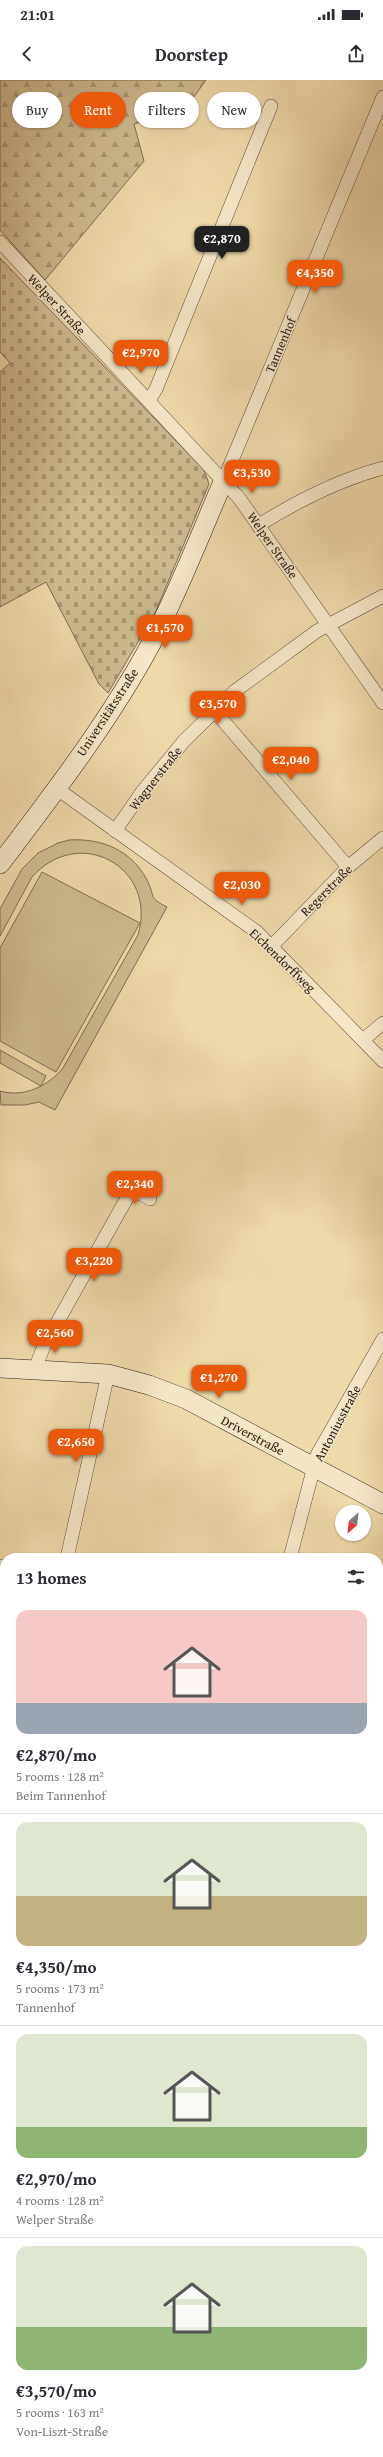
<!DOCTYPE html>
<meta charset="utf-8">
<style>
body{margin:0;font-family:"Gentium Book Plus",serif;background:#f7f7f7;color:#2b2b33;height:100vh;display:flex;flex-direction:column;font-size:15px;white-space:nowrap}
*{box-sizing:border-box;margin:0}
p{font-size:13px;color:#7c7c81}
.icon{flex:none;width:22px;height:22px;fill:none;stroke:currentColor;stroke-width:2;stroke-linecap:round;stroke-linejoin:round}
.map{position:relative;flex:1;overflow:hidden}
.details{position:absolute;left:0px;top:1473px;width:383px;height:904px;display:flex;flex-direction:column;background:#fff;border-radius:16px 16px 0 0;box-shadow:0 1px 3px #0004}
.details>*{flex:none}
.top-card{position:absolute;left:12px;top:12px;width:359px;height:36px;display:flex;gap:8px}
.needle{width:26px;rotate:208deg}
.controls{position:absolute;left:335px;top:1425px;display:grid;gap:8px}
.controls a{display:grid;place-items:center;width:36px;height:36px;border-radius:50%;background:#fff;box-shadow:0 1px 3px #0004;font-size:20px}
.price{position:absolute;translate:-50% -34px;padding:0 9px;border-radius:8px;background:#ea580c;color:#fff;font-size:13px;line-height:26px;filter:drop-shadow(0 1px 2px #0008)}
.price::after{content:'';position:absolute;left:50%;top:24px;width:12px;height:9px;margin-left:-6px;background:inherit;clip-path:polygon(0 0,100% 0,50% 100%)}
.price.selected{background:#222;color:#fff}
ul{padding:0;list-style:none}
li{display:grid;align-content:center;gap:8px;height:212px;padding:0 16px}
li+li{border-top:1px solid #e1e1e2}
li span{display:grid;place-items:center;height:124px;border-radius:12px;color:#555}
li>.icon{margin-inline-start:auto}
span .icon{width:72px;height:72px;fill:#fffc;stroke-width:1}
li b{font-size:17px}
h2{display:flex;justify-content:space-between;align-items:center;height:48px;padding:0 16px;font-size:17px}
.pill{padding:0 14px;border-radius:18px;background:#fff;box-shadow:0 1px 3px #0004;font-size:14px;line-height:36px}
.pill.selected{background:#ea580c;color:#fff}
.status{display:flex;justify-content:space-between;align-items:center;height:28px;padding:0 20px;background:#fff;direction:ltr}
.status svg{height:11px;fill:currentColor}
header{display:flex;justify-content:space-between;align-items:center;height:52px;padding:0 16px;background:#fff;font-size:18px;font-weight:600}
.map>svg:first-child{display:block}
.grass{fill:url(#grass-dots);stroke:#7c6d53}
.forest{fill:url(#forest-firs);stroke:#7c6d53}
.cemetery{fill:url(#cemetery-stones);stroke:#7c6d53}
.pitch{fill:#cdba8f;stroke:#7c6d53}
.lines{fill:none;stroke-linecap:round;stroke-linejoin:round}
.street-casing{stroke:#5c4e3b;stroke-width:14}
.secondary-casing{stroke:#2b2017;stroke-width:20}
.street{stroke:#f4e6c6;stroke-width:13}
.secondary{stroke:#f4e6c6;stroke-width:19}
.labels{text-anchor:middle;stroke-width:3;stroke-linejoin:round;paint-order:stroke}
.street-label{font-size:13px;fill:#2b2017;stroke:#f4e6c6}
</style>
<div class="status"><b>21:01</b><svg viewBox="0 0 49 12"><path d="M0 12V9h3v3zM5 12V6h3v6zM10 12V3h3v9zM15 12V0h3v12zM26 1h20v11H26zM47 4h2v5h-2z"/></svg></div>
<header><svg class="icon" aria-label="back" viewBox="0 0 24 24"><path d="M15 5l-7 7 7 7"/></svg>Doorstep<svg class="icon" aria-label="share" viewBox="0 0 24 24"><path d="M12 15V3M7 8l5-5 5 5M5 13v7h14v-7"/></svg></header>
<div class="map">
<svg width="383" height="2377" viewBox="0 0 383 2377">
<defs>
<pattern id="grass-dots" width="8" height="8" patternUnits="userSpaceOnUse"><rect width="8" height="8" fill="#cdba8f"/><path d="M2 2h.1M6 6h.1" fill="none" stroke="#a79774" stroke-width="1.8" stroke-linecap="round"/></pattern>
<pattern id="forest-firs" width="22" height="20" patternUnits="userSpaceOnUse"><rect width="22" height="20" fill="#cdba8f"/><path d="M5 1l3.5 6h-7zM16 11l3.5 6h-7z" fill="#a79774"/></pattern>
<pattern id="cemetery-stones" width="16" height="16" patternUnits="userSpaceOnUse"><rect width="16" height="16" fill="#cdba8f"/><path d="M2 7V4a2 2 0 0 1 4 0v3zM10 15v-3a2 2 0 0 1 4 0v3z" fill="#a79774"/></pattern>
</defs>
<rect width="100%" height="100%" fill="#eed9a8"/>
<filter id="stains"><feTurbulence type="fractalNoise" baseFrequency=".005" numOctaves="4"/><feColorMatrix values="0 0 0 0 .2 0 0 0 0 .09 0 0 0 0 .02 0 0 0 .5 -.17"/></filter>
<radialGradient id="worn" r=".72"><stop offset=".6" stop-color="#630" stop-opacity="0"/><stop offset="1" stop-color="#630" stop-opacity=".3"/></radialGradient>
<path class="grass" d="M0,1615L5,1616V1666L0,1690Z"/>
<path class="forest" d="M0,0H206L186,28L134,44L144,81L45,200L0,150Z"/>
<path class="cemetery" d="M0,178L204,390L209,404L155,533L108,613L99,604L46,502L0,527V292L10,283L0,272Z"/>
<g class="pitch">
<path d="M69,760C102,758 131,770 147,800C156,817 147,817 167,827L55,1030L39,1022L25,1025H1L0,1011C24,1018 48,1006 63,988L138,855C158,787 79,744 32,797L0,856V829L22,789L38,773L58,763Z"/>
<path d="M42,792L140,843L56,992L0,961V868Z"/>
<path d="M0,970L46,996L41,1006L0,983Z"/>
</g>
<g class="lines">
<defs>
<g id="street">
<path d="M0,162L239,418L383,623"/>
<path d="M149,320L156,309L271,26"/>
<path d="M223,402L383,17"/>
<path d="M259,445C299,420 338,400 383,388"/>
<path d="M214,630L348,787"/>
<path d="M56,708L257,852L383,981"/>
<path d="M115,751L142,712L184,661L235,611L317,551L383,516"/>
<path d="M272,866L348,787L383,758"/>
<path d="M363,960L383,943"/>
<path d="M38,1289V1281L44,1266L132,1109L150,1119"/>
<path d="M67,1478L108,1294"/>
<path d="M290,1478L317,1375L383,1259"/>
<path d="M0,1486L5,1488"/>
<path d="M378,1554L383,1536"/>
<path d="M378,1697L383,1698"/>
<path d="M378,1937H383"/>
<path d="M0,2127L5,2132"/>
<path d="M378,2205L383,2207"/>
<path d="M0,2325L5,2326"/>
<path d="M329,2372L343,2377"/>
<path d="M214,2377L216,2372"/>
</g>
<g id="secondary">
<path d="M0,784C54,713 110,640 152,562C179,510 200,455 223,402"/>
<path d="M0,1288L108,1294L149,1305L186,1319L383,1424"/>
</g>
</defs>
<use href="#street" class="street-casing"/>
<use href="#secondary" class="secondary-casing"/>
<use href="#street" class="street"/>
<use href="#secondary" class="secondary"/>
</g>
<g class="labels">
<g class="street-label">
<text transform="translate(57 224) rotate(47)" y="5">Welper Straße</text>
<text transform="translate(280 265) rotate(-67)" y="5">Tannenhof</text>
<text transform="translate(273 465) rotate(55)" y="5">Welper Straße</text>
<text transform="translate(107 632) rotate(-57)" y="5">Universitätsstraße</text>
<text transform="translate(155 698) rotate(-52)" y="5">Wagnerstraße</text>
<text transform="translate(326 810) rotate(-45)" y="5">Regerstraße</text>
<text transform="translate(283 880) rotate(44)" y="5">Eichendorffweg</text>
<text transform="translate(337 1343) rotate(-62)" y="5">Antoniusstraße</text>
<text transform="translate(253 1355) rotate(28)" y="5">Driverstraße</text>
</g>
</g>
<rect width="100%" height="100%" filter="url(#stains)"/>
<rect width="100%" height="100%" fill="url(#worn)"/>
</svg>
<div class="controls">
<a><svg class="needle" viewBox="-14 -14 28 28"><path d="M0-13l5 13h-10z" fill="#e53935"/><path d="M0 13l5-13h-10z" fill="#7c7c81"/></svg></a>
</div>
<b class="price selected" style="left:222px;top:180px">€2,870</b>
<b class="price" style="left:315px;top:214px">€4,350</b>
<b class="price" style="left:141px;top:294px">€2,970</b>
<b class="price" style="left:252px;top:414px">€3,530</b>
<b class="price" style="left:165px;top:569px">€1,570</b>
<b class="price" style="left:218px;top:645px">€3,570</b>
<b class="price" style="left:291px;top:701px">€2,040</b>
<b class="price" style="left:242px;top:826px">€2,030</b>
<b class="price" style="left:135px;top:1125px">€2,340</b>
<b class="price" style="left:94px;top:1202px">€3,220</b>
<b class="price" style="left:55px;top:1274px">€2,560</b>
<b class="price" style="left:219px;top:1319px">€1,270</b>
<b class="price" style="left:76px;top:1383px">€2,650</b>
<div class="top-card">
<a class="pill">Buy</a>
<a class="pill selected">Rent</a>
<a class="pill">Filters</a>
<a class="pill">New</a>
</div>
<section class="details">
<h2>13 homes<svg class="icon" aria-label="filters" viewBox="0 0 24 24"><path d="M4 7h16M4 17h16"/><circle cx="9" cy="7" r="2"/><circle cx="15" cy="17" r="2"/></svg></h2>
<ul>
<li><span style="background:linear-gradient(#f6c9c9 75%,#9aa5b1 0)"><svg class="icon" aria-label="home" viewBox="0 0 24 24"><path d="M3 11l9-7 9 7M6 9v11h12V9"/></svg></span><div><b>€2,870/mo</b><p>5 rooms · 128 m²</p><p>Beim Tannenhof</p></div></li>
<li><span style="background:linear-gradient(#dfe7d0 60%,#c2b280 0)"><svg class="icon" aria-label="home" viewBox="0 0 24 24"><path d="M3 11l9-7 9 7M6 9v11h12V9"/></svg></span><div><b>€4,350/mo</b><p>5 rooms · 173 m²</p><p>Tannenhof</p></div></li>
<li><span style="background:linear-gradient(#dfe7d0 75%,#8fb573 0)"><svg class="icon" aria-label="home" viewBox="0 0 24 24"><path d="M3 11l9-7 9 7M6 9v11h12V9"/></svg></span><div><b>€2,970/mo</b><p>4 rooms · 128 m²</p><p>Welper Straße</p></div></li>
<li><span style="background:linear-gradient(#dfe7d0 65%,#8fb573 0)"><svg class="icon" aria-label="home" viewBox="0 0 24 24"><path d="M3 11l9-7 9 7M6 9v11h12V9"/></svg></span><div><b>€3,570/mo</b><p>5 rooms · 163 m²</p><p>Von-Liszt-Straße</p></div></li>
</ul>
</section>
</div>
